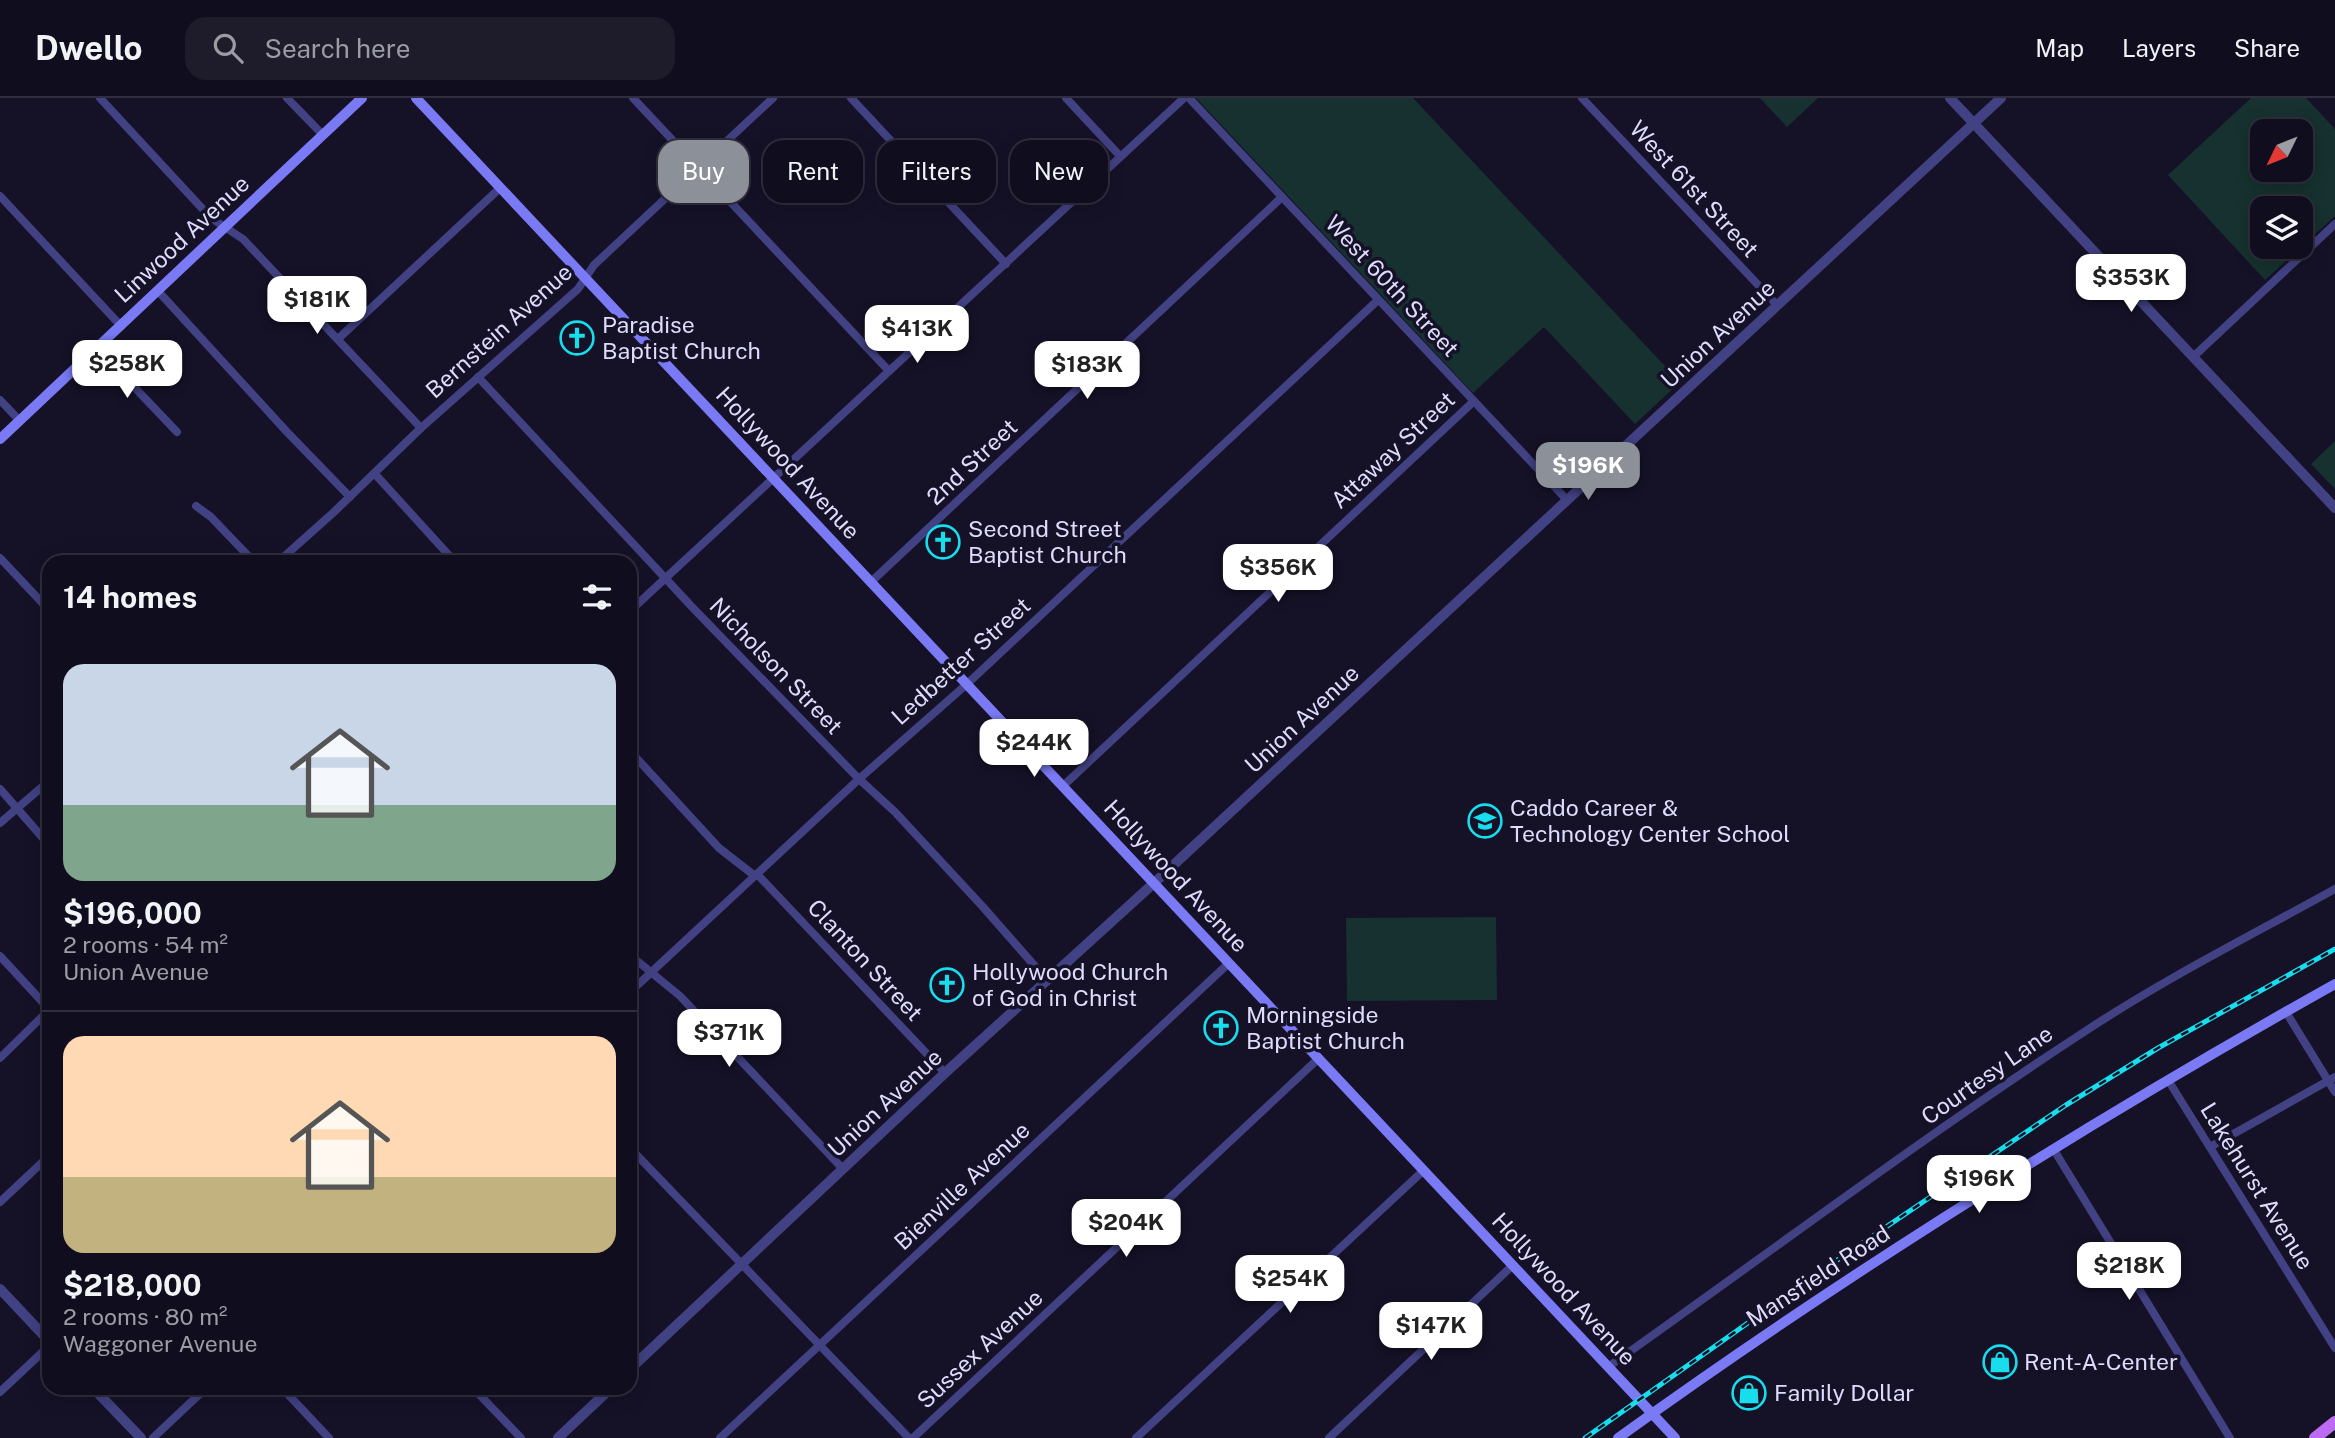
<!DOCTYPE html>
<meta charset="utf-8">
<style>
body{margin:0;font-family:"Public Sans",sans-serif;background:#1e1c2b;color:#f1f3f6;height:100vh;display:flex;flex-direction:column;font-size:26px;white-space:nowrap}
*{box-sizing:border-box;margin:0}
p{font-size:23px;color:#9c9ca4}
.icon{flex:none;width:38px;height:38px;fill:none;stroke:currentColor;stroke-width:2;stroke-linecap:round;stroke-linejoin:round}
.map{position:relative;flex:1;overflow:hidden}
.side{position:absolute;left:42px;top:457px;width:595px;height:840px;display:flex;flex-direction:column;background:#100e1e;border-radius:21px;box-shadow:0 4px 18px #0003,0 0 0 2px #302e3c}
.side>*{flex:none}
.hud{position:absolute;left:658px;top:42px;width:665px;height:63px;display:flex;gap:14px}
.needle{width:46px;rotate:227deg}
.tools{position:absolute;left:2250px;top:21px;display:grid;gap:14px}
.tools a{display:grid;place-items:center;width:63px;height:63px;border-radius:14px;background:#100e1e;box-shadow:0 4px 18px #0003,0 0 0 2px #302e3c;font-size:35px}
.price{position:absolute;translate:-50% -60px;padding:0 16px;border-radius:14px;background:#fff;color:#222;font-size:23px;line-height:46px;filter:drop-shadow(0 2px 4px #0008)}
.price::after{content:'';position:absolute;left:50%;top:42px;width:21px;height:16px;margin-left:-10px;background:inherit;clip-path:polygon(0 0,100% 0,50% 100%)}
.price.active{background:#8c9099;color:#fff}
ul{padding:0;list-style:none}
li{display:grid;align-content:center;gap:14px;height:371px;padding:0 21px}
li+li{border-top:2px solid #302e3c}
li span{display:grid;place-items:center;height:217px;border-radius:21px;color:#555}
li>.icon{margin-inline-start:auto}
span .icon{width:126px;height:126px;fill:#fffc;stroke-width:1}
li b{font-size:30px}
h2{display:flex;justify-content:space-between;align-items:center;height:84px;padding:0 21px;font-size:30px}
.tag{padding:0 24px;border-radius:21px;background:#100e1e;box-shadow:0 4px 18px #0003,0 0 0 2px #302e3c;font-size:24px;line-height:63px}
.tag.active{background:#8c9099;color:#fff}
header{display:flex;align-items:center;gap:42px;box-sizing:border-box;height:98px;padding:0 35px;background:#100e1e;border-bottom:2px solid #302e3c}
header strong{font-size:33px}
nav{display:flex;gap:38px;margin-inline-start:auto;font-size:24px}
.search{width:490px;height:63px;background:#1e1c2b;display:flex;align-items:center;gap:18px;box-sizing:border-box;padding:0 24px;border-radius:21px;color:#9c9ca4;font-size:26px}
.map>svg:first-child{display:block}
.green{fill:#16312f;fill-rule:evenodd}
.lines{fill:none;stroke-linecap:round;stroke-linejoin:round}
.minor{stroke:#424183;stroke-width:8}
.tertiary{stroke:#424183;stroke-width:10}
.secondary{stroke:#7a7af5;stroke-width:10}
.primary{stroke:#bd6bf3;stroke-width:12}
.rail-casing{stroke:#17dded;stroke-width:5}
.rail{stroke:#151228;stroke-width:2.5;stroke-dasharray:8;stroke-linecap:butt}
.labels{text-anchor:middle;stroke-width:7;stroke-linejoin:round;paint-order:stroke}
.street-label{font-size:23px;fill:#dedbfc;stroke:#151228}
.poi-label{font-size:23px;fill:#dedbfc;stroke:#151228;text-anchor:start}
</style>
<header>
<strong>Dwello</strong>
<div class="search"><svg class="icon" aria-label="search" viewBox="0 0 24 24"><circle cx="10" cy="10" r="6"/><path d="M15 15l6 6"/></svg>Search here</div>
<nav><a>Map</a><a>Layers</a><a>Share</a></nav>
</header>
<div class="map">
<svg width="2335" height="1340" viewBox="0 0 2335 1340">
<rect width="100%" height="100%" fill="#151228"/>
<g class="green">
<path d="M1196,0H1413L1680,284L1635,326L1544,229L1473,295Z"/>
<path d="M1760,0H1818L1787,29Z"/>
<path d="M2251,0H2306L2335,31V118L2265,182L2168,77ZM2301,33V72H2263V33ZM2301,110V149H2263V110Z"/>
<path d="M2335,343V391L2311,366Z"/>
<path d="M1496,819L1497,902L1347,903L1346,820Z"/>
</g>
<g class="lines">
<g class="minor">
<path d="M100,0L211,120L243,141L421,330"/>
<path d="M287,0L323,37"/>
<path d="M633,0L889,273"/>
<path d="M851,0L1006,166"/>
<path d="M1066,0L1120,58"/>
<path d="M1189,0L1567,402"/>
<path d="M1582,0L1777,207"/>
<path d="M0,98L121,228"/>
<path d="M158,193L287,334L350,399"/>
<path d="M339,240L500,90"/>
<path d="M97,250L177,334"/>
<path d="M2193,259L2335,126"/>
<path d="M478,279L693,510L859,681L895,714L983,809L1048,883"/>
<path d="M0,302L20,323"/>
<path d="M375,376L455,464"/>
<path d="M196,408L211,419L254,464"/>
<path d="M0,460L49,512"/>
<path d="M278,464L334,414L421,330L578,191L594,167L773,0"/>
<path d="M871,484L1282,99"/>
<path d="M630,513L1184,0"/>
<path d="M630,653L719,750L755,778"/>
<path d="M1063,688L1474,303"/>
<path d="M0,691L49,747"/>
<path d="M0,725L49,683"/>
<path d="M757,776L945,975"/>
<path d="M630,857L680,898L843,1071"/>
<path d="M0,858L49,911"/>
<path d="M630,894L859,681L967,586L1378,202"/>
<path d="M2286,914L2335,994"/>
<path d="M0,960L49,912"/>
<path d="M2168,982L2335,1250"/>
<path d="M2210,1049L2335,979"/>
<path d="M630,1050L909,1340"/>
<path d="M2054,1052L2230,1340"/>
<path d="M0,1104L49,1058"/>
<path d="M630,1251L640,1262"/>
<path d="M1608,1269C1765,1158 1920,1041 2081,936C2162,882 2250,838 2335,791"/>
<path d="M282,1290L329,1340"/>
<path d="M473,1290L521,1340"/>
<path d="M0,1294L49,1248"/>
<path d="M153,1340L206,1290"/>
<path d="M720,1340L1229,865"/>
<path d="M913,1340L1319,960"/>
<path d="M1136,1340L1424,1072"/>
<path d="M1329,1340L1513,1167"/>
</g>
<g class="tertiary">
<path d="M1950,0L2335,410"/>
<path d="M0,1191L49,1243"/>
<path d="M630,1271L945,975L1154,785L2001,0"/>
<path d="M93,1290L141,1340"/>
<path d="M558,1340L611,1290"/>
</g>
<g class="secondary">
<path d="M416,0L1675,1340"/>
<path d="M0,341L362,0"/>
<path d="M1618,1340C1847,1175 2089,1024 2335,886"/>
</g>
<path class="primary" d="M2315,1340L2335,1324"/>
<defs>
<path id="rail" d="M1585,1340L1830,1167L2066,1007L2158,950L2335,851"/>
</defs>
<use href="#rail" class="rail-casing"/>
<use href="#rail" class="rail"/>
</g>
<defs>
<symbol id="church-ring" viewBox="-11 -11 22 22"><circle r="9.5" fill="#151228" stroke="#17dded" stroke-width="1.5"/><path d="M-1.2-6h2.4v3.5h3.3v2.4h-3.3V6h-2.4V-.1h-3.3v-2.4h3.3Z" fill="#17dded"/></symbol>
<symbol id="school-ring" viewBox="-11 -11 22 22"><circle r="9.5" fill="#151228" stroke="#17dded" stroke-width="1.5"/><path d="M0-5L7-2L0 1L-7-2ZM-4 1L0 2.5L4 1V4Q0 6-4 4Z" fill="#17dded"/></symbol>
<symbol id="shop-ring" viewBox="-11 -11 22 22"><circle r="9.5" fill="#151228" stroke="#17dded" stroke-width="1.5"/><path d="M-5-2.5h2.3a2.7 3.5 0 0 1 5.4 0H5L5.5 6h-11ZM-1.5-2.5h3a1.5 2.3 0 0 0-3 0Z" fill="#17dded"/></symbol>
</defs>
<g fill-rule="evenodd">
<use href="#church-ring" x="558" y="221" width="38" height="38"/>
<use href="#church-ring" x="924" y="425" width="38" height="38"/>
<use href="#school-ring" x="1466" y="704" width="38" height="38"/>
<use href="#church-ring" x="928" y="868" width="38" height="38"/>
<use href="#church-ring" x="1202" y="911" width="38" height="38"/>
<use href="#shop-ring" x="1981" y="1245" width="38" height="38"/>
<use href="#shop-ring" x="1730" y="1276" width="38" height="38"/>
</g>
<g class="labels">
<g class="street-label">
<text transform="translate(1694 91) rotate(47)" y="8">West 61st Street</text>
<text transform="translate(182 141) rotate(-43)" y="8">Linwood Avenue</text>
<text transform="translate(1392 188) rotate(47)" y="8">West 60th Street</text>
<text transform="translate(499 233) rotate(-42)" y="8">Bernstein Avenue</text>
<text transform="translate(1718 236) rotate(-43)" y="8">Union Avenue</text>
<text transform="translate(1393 352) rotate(-43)" y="8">Attaway Street</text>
<text transform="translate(972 364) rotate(-43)" y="8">2nd Street</text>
<text transform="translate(788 365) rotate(47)" y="8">Hollywood Avenue</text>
<text transform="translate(961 563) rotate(-42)" y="8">Ledbetter Street</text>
<text transform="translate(776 568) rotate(46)" y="8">Nicholson Street</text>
<text transform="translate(1302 621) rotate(-43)" y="8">Union Avenue</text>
<text transform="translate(1176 778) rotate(47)" y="8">Hollywood Avenue</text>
<text transform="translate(865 862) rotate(47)" y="8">Clanton Street</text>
<text transform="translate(1987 977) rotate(-35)" y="8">Courtesy Lane</text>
<text transform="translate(885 1005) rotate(-43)" y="8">Union Avenue</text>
<text transform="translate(962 1088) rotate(-43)" y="8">Bienville Avenue</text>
<text transform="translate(2257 1088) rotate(58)" y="8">Lakehurst Avenue</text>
<text transform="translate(1818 1178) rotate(-33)" y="8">Mansfield Road</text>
<text transform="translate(1564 1191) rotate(47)" y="8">Hollywood Avenue</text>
<text transform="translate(980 1251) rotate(-43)" y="8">Sussex Avenue</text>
</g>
<g class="poi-label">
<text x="602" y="235">Paradise<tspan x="602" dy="26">Baptist Church</tspan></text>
<text x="968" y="439">Second Street<tspan x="968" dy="26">Baptist Church</tspan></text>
<text x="1510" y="718">Caddo Career &amp;<tspan x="1510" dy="26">Technology Center School</tspan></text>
<text x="972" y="882">Hollywood Church<tspan x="972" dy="26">of God in Christ</tspan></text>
<text x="1246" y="925">Morningside<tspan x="1246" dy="26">Baptist Church</tspan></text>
<text x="2024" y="1272">Rent-A-Center</text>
<text x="1774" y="1303">Family Dollar</text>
</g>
</g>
</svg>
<div class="tools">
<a><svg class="needle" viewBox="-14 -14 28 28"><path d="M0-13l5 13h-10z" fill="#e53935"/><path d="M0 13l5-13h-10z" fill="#9c9ca4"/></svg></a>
<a><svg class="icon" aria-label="layers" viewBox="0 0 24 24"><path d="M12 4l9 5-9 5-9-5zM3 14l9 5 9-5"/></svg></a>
</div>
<b class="price" style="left:2131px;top:216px">$353K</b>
<b class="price" style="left:317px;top:238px">$181K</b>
<b class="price" style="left:917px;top:267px">$413K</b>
<b class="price" style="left:127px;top:302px">$258K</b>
<b class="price" style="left:1087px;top:303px">$183K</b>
<b class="price active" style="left:1588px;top:404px">$196K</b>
<b class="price" style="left:1278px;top:506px">$356K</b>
<b class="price" style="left:1034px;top:681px">$244K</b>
<b class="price" style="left:729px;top:971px">$371K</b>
<b class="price" style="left:1979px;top:1117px">$196K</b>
<b class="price" style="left:1126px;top:1161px">$204K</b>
<b class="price" style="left:2129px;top:1204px">$218K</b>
<b class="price" style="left:1290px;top:1217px">$254K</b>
<b class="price" style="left:1431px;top:1264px">$147K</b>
<div class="hud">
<a class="tag active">Buy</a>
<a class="tag">Rent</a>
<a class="tag">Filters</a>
<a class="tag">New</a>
</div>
<section class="side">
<h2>14 homes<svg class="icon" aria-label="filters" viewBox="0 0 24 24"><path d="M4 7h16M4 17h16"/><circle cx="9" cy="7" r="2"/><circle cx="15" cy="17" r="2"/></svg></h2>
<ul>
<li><span style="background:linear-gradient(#c9d6e8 65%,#7fa58c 0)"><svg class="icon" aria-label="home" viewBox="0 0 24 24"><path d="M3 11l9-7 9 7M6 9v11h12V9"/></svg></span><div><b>$196,000</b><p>2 rooms · 54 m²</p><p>Union Avenue</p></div></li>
<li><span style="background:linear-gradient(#ffd9b3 65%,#c2b280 0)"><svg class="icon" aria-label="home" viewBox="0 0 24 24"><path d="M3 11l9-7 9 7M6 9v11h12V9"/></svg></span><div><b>$218,000</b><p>2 rooms · 80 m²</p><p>Waggoner Avenue</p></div></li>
</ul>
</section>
</div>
